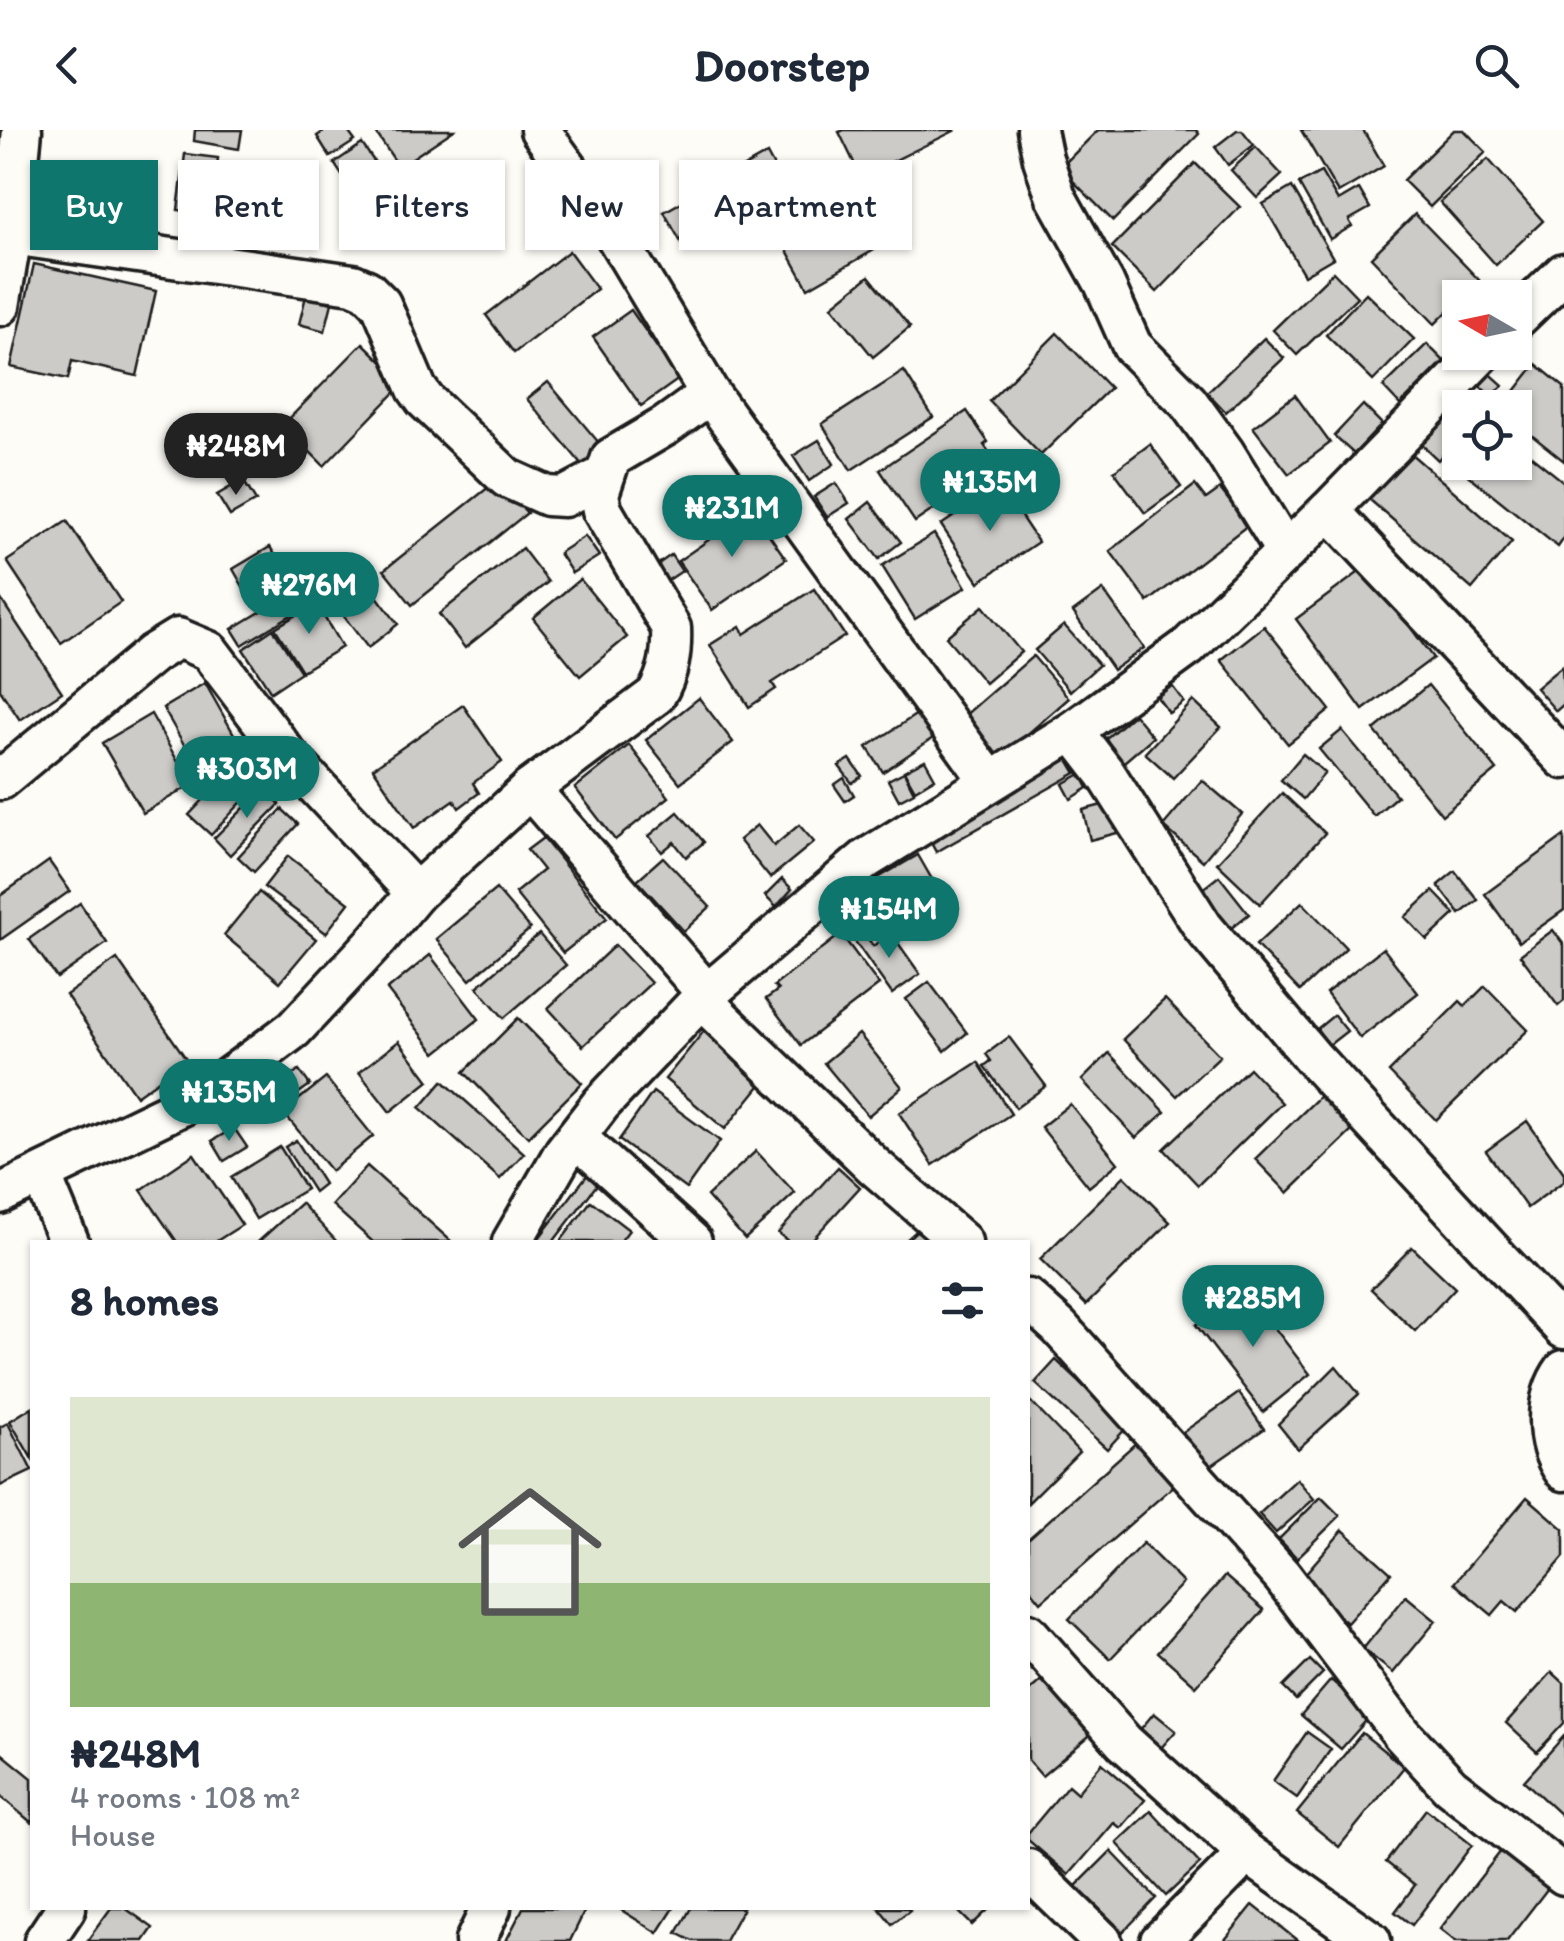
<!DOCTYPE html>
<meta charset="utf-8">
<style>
body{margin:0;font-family:Itim,sans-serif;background:#f6f6f7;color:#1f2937;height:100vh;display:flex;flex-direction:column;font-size:38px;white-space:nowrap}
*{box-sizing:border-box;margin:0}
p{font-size:32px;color:#747a83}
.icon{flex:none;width:55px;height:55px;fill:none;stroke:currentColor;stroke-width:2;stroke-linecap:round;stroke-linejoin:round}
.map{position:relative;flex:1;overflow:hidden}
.drawer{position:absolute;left:30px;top:1110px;width:1000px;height:670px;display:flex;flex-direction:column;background:#fff;border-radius:0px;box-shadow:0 2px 8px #0004}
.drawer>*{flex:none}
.top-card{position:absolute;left:30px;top:30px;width:1000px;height:90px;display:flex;gap:20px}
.needle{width:65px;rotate:279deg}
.tools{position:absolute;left:1442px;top:150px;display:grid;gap:20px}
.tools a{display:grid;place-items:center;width:90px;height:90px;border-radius:0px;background:#fff;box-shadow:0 2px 8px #0004;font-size:50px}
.price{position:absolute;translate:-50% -85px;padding:0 22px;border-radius:35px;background:#0f766e;color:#fff;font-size:32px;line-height:65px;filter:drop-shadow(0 2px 5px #0008)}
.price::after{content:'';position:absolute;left:50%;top:60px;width:30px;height:22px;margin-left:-15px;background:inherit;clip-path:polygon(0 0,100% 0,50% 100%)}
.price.selected{background:#222;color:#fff}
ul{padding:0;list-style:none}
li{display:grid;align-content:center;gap:20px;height:530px;padding:0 40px}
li+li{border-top:2px solid #e0e1e3}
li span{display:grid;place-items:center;height:310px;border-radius:0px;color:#555}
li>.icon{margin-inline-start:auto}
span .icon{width:180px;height:180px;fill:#fffc;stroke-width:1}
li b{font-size:42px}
h2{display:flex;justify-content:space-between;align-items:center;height:120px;padding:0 40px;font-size:42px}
.tag{padding:0 35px;border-radius:0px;background:#fff;box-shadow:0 2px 8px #0004;font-size:35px;line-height:90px}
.tag.selected{background:#0f766e;color:#fff}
header{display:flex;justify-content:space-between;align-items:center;height:130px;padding:0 40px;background:#fff;font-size:45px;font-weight:700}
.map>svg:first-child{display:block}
.building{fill:#cccbc8;stroke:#1c1c1c;stroke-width:2.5}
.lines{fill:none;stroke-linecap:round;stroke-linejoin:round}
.minor-casing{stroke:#1c1c1c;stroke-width:45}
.minor{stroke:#fdfcf7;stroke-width:38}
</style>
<header><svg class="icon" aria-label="back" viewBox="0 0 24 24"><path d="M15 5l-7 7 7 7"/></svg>Doorstep<svg class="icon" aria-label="search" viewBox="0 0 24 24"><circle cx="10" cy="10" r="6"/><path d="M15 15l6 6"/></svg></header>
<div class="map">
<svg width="1564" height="1811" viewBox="0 0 1564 1811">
<rect width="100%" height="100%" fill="#fdfcf7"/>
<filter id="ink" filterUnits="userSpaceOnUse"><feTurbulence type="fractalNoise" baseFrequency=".01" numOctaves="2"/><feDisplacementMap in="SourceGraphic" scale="20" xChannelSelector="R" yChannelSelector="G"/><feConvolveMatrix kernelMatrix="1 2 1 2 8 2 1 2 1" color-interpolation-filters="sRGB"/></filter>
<g filter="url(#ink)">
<g class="building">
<path d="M195,0H242L239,19L194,11Z"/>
<path d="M326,0H347L355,11L330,27L317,6Z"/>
<path d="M374,0H454L399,37Z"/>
<path d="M844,0H956L861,47L839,2Z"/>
<path d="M1098,0H1196L1199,4L1113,91L1060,38Z"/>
<path d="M1237,0H1242L1254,15L1228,35L1215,17Z"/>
<path d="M1301,0H1363L1384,36L1338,63Z"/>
<path d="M1454,0H1464L1486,22L1430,77L1403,50Z"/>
<path d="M362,14L378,37L349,56L334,33Z"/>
<path d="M1256,17L1282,45L1257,68L1231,40Z"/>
<path d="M185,24L218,28L211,84L178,80Z"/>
<path d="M767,24L788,63L686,121L664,82Z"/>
<path d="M1488,29L1543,91L1496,135L1440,72Z"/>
<path d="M1195,33L1240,77L1157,162L1112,117Z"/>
<path d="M1321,42L1338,71L1359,59L1370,78L1349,90L1352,96L1330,109L1299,54Z"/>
<path d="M1292,57L1333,128L1304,145L1263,74Z"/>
<path d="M842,61L874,120L808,158L775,99Z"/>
<path d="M1415,84L1479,150L1435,194L1371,127Z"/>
<path d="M214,87L233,90L229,111L211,108Z"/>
<path d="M569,121L597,159L514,223L486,185Z"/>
<path d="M34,134L156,161L137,246L72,231L68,249L11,237Z"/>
<path d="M1333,142L1357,167L1297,225L1273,200Z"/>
<path d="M869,146L910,197L873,227L832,176Z"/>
<path d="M1366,163L1414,209L1373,251L1326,205Z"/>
<path d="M306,166L332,173L325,201L299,194Z"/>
<path d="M631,180L679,249L641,276L593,207Z"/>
<path d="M1057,203L1110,258L1041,325L989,271Z"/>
<path d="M1264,208L1284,228L1226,282L1207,262Z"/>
<path d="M363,213L404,253L324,336L283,295Z"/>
<path d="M1427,214L1444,231L1400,275L1383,257Z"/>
<path d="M1536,234L1564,257V331L1515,292V278H1502Z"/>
<path d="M1485,239L1503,255L1492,267L1474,251Z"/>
<path d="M904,241L933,287L851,340L822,294Z"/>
<path d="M548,252L605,320L584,337L527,269Z"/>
<path d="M1469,259L1487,275L1460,278V305L1438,330L1420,313Z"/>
<path d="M1295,265L1330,313L1289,344L1253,297Z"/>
<path d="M1363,275L1382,294L1354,324L1334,306Z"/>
<path d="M967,281L988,312L984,315L991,325L967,341L974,352L915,392L880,340Z"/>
<path d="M819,310L834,334L809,351L793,326Z"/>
<path d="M1515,313L1564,352V408L1558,417L1451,331L1460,320V332H1515Z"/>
<path d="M1150,314L1181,357L1145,383L1114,341Z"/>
<path d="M1409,322L1512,412L1472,459L1369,369Z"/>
<path d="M499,349L527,383L412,475L384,440Z"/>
<path d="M243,350L256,371L230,386L217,365Z"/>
<path d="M836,353L849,373L827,387L814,367Z"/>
<path d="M1000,355L1038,412L979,452L941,395Z"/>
<path d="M1195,355L1206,369L1220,359L1248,395L1148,472L1110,421Z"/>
<path d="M870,372L901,412L879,429L849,389Z"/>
<path d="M752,380L786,429L712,480L678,431Z"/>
<path d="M67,391L121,472L61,513L7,431Z"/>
<path d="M934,404L966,457L915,489L882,436Z"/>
<path d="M585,406L599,426L572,443L559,423Z"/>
<path d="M270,417L283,437L245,460L233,439Z"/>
<path d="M522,418L548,452L465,518L439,484Z"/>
<path d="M671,425L682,441L664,453L654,437Z"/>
<path d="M351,432L398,494L368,518L321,456Z"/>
<path d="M1366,437L1433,528L1363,580L1296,489Z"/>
<path d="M580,449L627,507L580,546L533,488Z"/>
<path d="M300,458L309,474L242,515L232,499Z"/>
<path d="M814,459L845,506L772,553L776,559L749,577L710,515L740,496L744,504Z"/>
<path d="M1103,460L1144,518L1113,540L1073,482Z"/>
<path d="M0,468L62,562L20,590L0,560Z"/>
<path d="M316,473L342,517L302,541L275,498Z"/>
<path d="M983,476L1021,522L985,553L946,507Z"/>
<path d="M1064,495L1099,535L1070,561L1035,520Z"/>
<path d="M1264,496L1330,580L1288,614L1221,530Z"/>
<path d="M273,499L301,542L271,562L243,519Z"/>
<path d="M1033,526L1069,568L1000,628L964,586Z"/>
<path d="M1562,536L1564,574L1556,581L1536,558Z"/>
<path d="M205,553L239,613L197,637L163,578Z"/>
<path d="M1428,555L1497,640L1442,685L1374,600Z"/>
<path d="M1172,556L1184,572L1169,583L1157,567Z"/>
<path d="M699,568L733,612L680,653L646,610Z"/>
<path d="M1193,571L1221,597L1173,648L1145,623Z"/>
<path d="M463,575L502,632L473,653L479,663L459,678L454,670L414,698L373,638Z"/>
<path d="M920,582L936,606L883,642L867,617Z"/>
<path d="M151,584L191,655L143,683L102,613Z"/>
<path d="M1134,584L1153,607L1116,639L1097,616Z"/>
<path d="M1342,600L1397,666L1374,686L1319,619Z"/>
<path d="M629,615L669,667L615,710L575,658Z"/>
<path d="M1063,621L1076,643L936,722L924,700Z"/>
<path d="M1303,624L1325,643L1303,669L1281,650Z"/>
<path d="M850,629L862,646L852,653L839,636Z"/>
<path d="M925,630L935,648L915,660L904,641Z"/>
<path d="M240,631L261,651L211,705L189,685Z"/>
<path d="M904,642L914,662L899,670L888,650Z"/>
<path d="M1081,644L1088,658L1071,669L1063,654Z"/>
<path d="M844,648L854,665L845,671L834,655Z"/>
<path d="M1202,650L1242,684L1203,731L1163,696Z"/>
<path d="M264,658L280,674L230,725L214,708Z"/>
<path d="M1282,663L1325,703L1260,774L1217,733Z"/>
<path d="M1110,673L1117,703L1090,710L1083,680Z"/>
<path d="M282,679L298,694L254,742L238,727Z"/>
<path d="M678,682L704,712L686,727L674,712L662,722L649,706Z"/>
<path d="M757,695L774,716L799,695L814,712L770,748L739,710Z"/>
<path d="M1564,706V780L1519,812L1485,764Z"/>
<path d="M543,708L607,788L563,823L515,763L543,740L527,720Z"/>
<path d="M918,725L945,772L900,798L873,751Z"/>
<path d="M288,726L349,773L326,803L264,757Z"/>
<path d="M663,727L710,777L684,801L637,750Z"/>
<path d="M49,731L70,761L0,810V766Z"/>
<path d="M1455,741L1478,770L1460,784L1438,755Z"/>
<path d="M1219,746L1249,784L1230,799L1200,761Z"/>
<path d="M782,749L792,759L776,777L765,766Z"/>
<path d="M496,759L530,799L470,850L436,809Z"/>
<path d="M1433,761L1455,784L1427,810L1405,787Z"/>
<path d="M259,762L316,809L280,852L224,805Z"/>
<path d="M1302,772L1346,818L1300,861L1256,815Z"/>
<path d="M80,773L107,813L57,848L29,809Z"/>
<path d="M1553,800L1564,815V871L1558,876L1520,825Z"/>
<path d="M864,803L873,816L891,803L920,844L892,864L854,810Z"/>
<path d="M539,804L566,835L504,888L477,857Z"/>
<path d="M841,804L879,855L801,915L766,869L778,860L774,856Z"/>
<path d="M615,815L651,853L583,916L548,878Z"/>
<path d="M1383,818L1418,863L1360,908L1326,863Z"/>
<path d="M430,825L479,889L436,923L387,860Z"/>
<path d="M117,829L187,930L136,966L66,865Z"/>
<path d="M929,852L967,903L945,921L906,869Z"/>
<path d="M1485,856L1528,900L1436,990L1389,942L1460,871L1465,876Z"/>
<path d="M1165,869L1220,926L1177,966L1123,909Z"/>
<path d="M1334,885L1347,901L1329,915L1317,899Z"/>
<path d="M518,888L582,953L528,1007L464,942Z"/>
<path d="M704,901L764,951L725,999L665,949Z"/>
<path d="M859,904L902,957L868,986L824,933Z"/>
<path d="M1009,907L1046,956L1016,978L984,936L991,931L986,924Z"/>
<path d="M399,911L429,951L390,982L359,942Z"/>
<path d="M1109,923L1165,982L1136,1008L1082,950Z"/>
<path d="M978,932L1011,984L933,1035L899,983Z"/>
<path d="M1249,938L1282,973L1198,1055L1164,1019Z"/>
<path d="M299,940L310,955L296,965L285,950Z"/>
<path d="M277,945L288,962L274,971L263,954Z"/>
<path d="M326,948L373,1006L331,1041L283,982Z"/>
<path d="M443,951L524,1023L500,1049L420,978Z"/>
<path d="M653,962L720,1011L686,1059L619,1010Z"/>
<path d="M1323,963L1356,997L1288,1063L1255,1029Z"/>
<path d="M1070,974L1118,1033L1089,1057L1041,997Z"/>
<path d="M1527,991L1564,1043V1051L1527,1078L1486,1021Z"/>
<path d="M234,998L247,1017L224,1031L212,1011Z"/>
<path d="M296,1010L324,1054L314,1062L285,1017Z"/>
<path d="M280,1017L306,1059L256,1089L231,1047Z"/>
<path d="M756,1021L795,1063L745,1109L707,1066Z"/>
<path d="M194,1024L242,1095L215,1112H177L141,1060Z"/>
<path d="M367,1036L452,1112H373L332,1075Z"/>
<path d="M838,1037L860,1057L810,1112H789L778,1103Z"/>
<path d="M588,1044L599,1052L553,1112H536Z"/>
<path d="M1124,1046L1170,1092L1086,1175L1040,1129Z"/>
<path d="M591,1071L629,1100L620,1112H560Z"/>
<path d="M301,1073L337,1112H258Z"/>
<path d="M924,1094L941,1112H904Z"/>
<path d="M1412,1117L1455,1158L1415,1201L1371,1159Z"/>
<path d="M1244,1158L1310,1244L1263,1282L1196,1195Z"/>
<path d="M1056,1230L1127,1297L1107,1319L1035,1253Z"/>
<path d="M1336,1236L1359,1264L1298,1319L1278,1294Z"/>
<path d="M1239,1263L1264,1299L1208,1338L1182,1303Z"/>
<path d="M1028,1269L1079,1322L1028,1373Z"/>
<path d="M32,1277V1329L10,1291Z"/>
<path d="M8,1293L32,1341L0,1356V1297Z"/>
<path d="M1138,1311L1176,1354L1041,1472L1028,1456V1409Z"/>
<path d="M1297,1349L1314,1369L1276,1403L1259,1384Z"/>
<path d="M1321,1367L1340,1386L1297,1428L1279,1409Z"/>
<path d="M1527,1367L1564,1399V1427L1517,1482L1504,1471L1492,1485L1454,1453Z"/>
<path d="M1343,1400L1391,1443L1347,1493L1299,1451Z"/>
<path d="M1143,1413L1183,1453L1110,1529L1069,1489Z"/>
<path d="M1225,1446L1264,1480L1196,1556L1158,1522Z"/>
<path d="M1406,1466L1436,1491L1393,1543L1363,1519Z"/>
<path d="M1310,1530L1323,1543L1296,1570L1283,1557Z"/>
<path d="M1552,1542L1564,1553V1593L1537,1622L1506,1593Z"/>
<path d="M1047,1545L1095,1601L1042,1646L1028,1630V1562Z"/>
<path d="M1331,1550L1371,1585L1341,1619L1301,1585Z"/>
<path d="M1154,1583L1176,1601L1160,1619L1139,1601Z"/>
<path d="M1307,1602L1331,1619L1297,1668L1273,1651Z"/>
<path d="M1362,1603L1404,1637L1339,1717L1297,1683Z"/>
<path d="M1564,1606V1685L1563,1687L1524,1651Z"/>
<path d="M0,1622L32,1648V1693L0,1666Z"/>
<path d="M1102,1633L1145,1670L1121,1698L1114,1693L1069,1745L1028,1710V1703L1068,1655L1077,1663Z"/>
<path d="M1426,1679L1472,1715L1412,1795L1395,1782L1415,1755L1386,1732Z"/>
<path d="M1151,1681L1200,1734L1166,1766L1117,1713Z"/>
<path d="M1111,1721L1156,1768L1119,1806L1073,1759Z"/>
<path d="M1501,1721L1548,1758L1507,1811H1455L1440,1799Z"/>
<path d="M1253,1775L1298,1811H1224Z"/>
<path d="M111,1778H125L153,1798L144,1811H87Z"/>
<path d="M523,1778H586L570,1811H506Z"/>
<path d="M618,1778H674L658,1803Z"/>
<path d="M691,1778H743L725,1811H693L677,1803Z"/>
<path d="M879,1778H908L910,1780L892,1794Z"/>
<path d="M955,1778H990L972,1795Z"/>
</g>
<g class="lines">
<defs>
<g id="minor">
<path d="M540,0L612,100L710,264L989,650"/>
<path d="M1037,0L1043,29L1056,67L1104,153L1132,216L1188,272L1225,323L1286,422"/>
<path d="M12,105L353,154L367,160L381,174L417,259L425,270L507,348L547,366L564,367L605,345"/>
<path d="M0,176L12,105L22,0"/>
<path d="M1515,190L1564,143"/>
<path d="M1329,380L1564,629"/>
<path d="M1073,601L1106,644L1203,797L1313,928L1564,1199"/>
<path d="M0,650L152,524L178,508L209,521L289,627L416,763"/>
<path d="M530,659L707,864"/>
<path d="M701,869L874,1036L962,1112"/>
<path d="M576,1007L692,1112"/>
<path d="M42,1047L69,1112"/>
<path d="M0,1064L184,975L221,953L270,917L294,899L377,810L416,763L530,659L656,565C669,543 672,523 671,498L602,380L599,364L611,328L667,295L710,264"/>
<path d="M512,1112L564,1022L601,974L701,869L866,729L1073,601L1188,517L1329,380L1483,222"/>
<path d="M1028,1169L1059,1197L1282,1446L1402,1604L1450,1656L1564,1745"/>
<path d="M1564,1240C1544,1267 1544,1313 1564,1341"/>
<path d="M1028,1503L1124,1612L1247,1723L1371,1811"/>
<path d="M1028,1739L1102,1811"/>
<path d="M44,1811L66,1778"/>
<path d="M475,1811L491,1778"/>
<path d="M1160,1811L1247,1723"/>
</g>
</defs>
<use href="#minor" class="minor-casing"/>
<use href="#minor" class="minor"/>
</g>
</g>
</svg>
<div class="tools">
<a><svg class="needle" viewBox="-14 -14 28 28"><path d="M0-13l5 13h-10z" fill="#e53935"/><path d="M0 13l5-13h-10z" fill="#747a83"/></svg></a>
<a><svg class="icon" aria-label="locate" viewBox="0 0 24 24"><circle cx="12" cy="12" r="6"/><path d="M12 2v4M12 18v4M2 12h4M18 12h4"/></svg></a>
</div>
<b class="price selected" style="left:236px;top:368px">₦248M</b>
<b class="price" style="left:990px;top:404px">₦135M</b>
<b class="price" style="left:732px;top:430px">₦231M</b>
<b class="price" style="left:309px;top:507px">₦276M</b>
<b class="price" style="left:247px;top:691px">₦303M</b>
<b class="price" style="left:889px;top:831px">₦154M</b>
<b class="price" style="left:229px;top:1014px">₦135M</b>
<b class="price" style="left:1253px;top:1220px">₦285M</b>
<div class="top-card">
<a class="tag selected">Buy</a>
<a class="tag">Rent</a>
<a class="tag">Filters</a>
<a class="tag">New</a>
<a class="tag">Apartment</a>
</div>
<section class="drawer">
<h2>8 homes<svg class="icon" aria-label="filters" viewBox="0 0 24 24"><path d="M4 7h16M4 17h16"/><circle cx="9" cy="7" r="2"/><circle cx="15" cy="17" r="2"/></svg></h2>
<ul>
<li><span style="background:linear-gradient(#dfe7d0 60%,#8fb573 0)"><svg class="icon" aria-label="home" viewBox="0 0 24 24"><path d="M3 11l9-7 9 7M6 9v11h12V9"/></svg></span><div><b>₦248M</b><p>4 rooms · 108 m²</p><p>House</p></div></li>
</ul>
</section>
</div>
